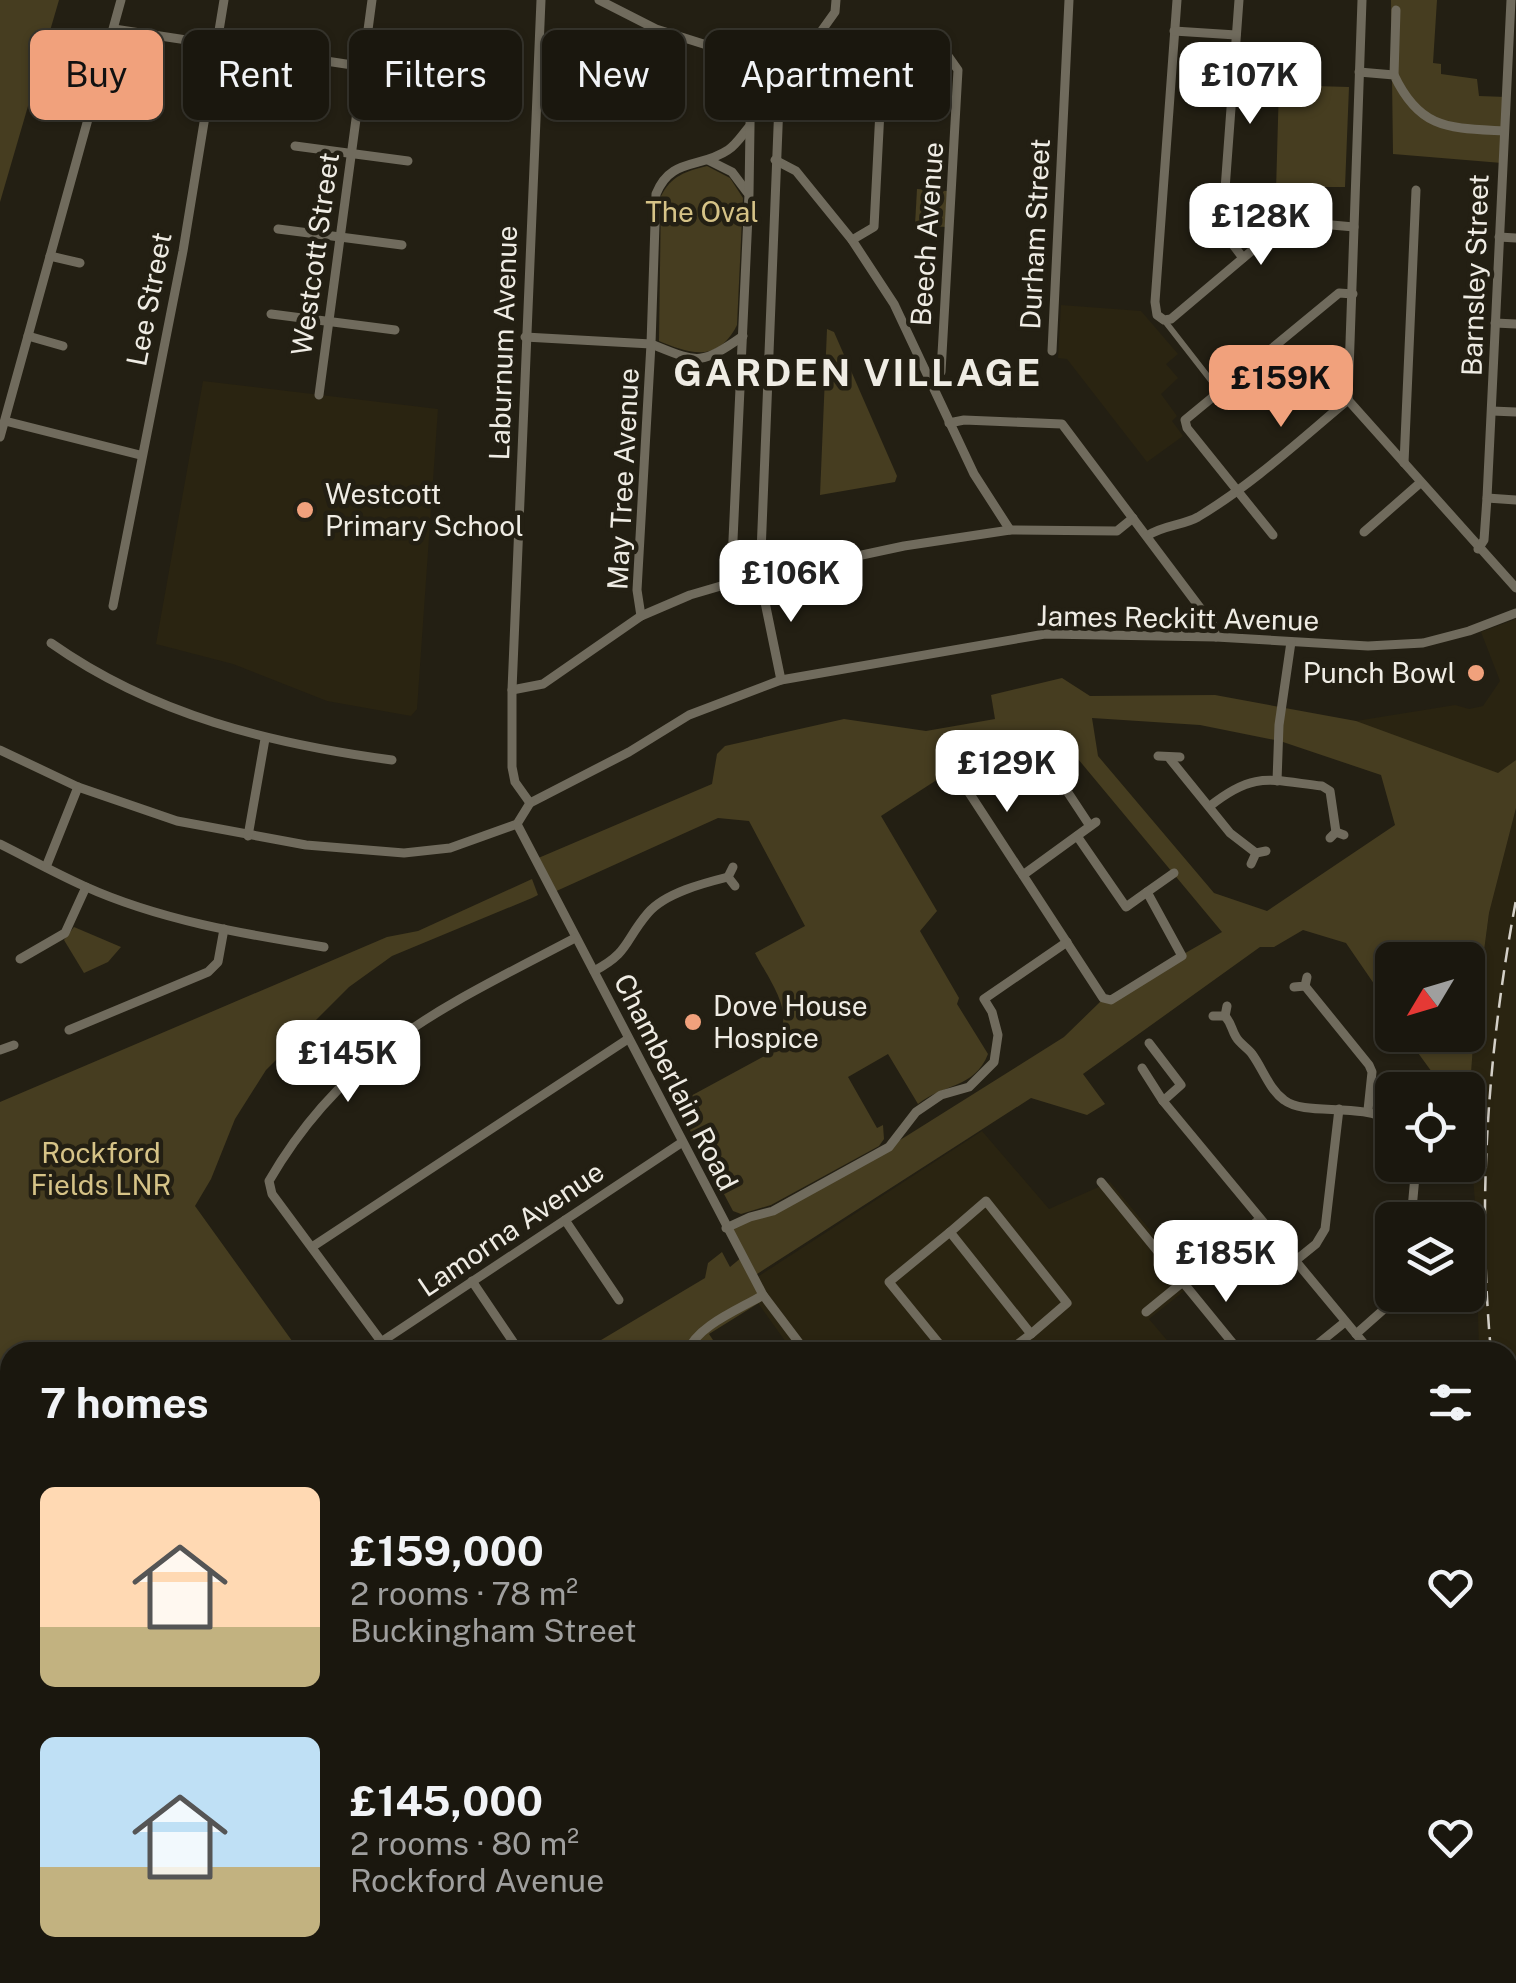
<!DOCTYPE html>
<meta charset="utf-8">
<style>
body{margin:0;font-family:"Public Sans",sans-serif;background:#232017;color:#f1f3f6;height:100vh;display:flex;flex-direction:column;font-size:38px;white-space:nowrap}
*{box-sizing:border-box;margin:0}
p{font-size:32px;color:#9f9f9e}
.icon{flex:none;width:55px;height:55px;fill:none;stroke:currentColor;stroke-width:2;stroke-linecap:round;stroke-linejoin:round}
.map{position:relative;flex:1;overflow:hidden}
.details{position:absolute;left:0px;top:1342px;width:1518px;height:642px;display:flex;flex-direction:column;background:#1a170e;border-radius:30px 30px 0 0;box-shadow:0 2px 8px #0004,0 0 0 2px #38362e}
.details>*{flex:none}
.top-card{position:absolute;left:30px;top:30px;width:1000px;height:90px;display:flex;gap:20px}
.needle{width:65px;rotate:232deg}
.controls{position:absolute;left:1375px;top:942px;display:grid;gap:20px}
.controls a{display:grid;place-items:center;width:110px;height:110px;border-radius:15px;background:#1a170e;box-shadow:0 2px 8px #0004,0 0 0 2px #38362e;font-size:50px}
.price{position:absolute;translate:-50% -85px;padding:0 22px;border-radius:20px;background:#fff;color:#222;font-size:32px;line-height:65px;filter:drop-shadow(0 2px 5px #0008)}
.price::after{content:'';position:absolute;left:50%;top:60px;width:30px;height:22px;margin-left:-15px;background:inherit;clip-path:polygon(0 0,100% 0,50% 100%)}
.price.active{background:#f1a17c;color:#111}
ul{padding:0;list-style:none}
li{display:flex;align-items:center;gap:30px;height:250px;padding:0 40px}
li span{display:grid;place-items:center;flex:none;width:280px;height:200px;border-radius:15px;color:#555}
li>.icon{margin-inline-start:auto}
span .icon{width:120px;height:120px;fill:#fffc;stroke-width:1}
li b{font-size:42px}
h2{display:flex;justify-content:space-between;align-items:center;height:120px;padding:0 40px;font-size:42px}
.chip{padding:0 35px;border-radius:15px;background:#1a170e;box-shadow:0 2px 8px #0004,0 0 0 2px #38362e;font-size:35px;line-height:90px}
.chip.active{background:#f1a17c;color:#111}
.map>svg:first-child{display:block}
.built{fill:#2a2411}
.green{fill:#463d20;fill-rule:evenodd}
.water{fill:#00090b}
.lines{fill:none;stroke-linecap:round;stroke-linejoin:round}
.pedestrian{stroke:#706b5d;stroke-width:6}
.minor{stroke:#706b5d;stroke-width:9}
.primary{stroke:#bd845e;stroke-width:14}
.trunk{stroke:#d78c5e;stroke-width:15}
.rail{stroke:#d4d0c8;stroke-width:2.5;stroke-dasharray:15 8;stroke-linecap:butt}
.poi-dot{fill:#f1a17c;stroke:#231f13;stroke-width:4}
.labels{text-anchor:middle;stroke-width:9;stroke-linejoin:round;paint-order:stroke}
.park-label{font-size:28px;fill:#d6c387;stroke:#231f13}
.street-label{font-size:28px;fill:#efece4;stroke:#231f13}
.poi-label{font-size:28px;fill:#efece4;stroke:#231f13;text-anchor:start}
.district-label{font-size:38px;font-weight:bold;letter-spacing:2.5px;fill:#efece4;stroke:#231f13}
</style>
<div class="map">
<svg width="1516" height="1983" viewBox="0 0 1516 1983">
<rect width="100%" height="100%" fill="#231f13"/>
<g class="built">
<path d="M1061,305L1141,311L1178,354L1166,364L1178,378L1161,394L1177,416L1172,421L1183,436L1147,462L1067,359L1058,358Z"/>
<path d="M203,381L438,409L417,709L411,716L327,701L233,664L156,644Z"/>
<path d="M1516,619V760L1483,785L1372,746L1356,721L1455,705L1469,709L1483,706L1500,681L1481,632Z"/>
<path d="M1516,808V1967L1508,1970V1352H1479L1475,1202L1468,1114L1475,1019L1489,913Z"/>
<path d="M982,1131L1049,1209L1110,1182L1194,1283L1149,1319L1177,1352H793L745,1285Z"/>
<path d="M520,1975H880L878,1983H527Z"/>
<path d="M916,1975H1341L1359,1983H914Z"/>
</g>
<g class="green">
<path d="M0,0H59L0,202Z"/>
<path d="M1391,0H1437L1433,63L1441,64V74L1477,79L1479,96L1506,97L1502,163L1393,154Z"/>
<path d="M1279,85L1349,87L1345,187H1323L1321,193L1276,191Z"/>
<path d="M707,166L730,178L743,198L737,325C718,363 690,354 659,341L661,196C671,176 686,171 707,166Z"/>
<path d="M917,189L947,191L946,227L915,225Z"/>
<path d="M827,329L834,332L897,476L895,482L820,495Z"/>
<path d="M1062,678L1090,696L1215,695L1356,721L1498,773L1516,760V808L1489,913L1475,1019L1468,1114V1090H1445L1413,1046L1409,1035H1468V960H1392V1010L1346,943L1303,930L1274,947H1260L1083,1074L1105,1104L1087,1115L1031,1098L754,1276L765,1299L709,1334L721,1352H581L705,1278L708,1263L722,1252L730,1267L742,1257L726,1228L773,1211L889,1147L1064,1037L1100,1002L1222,932L1078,759L1063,769L1046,758L1013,771L1002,757L963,784L941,752L937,753L949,772L881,816L937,911L920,931L959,998L957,1004L988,1054C975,1088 943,1084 918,1104L888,1054L848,1077L877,1128L883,1125L884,1139L879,1146L771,1205L741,1214L733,1211L676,1104L772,1052C771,1038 781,1036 783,1022C787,1002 764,971 755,953L805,926L749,821L718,818L552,893L536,859L712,784L717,754L725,746L844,719L926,731L995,719L991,695ZM1092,718L1200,725L1280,741L1381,775L1395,825L1267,911L1214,893L1098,756Z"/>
<path d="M532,879L538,895L532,898L392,956L349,987L266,1070L235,1119L211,1179L195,1206L300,1352H10V1446L0,1451V1102L387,937L418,931Z"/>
<path d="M74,927L121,947L108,962L84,973L64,940Z"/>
<path d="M10,1557V1778L0,1785V1572Z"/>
</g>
<path class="water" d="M1516,1967V1983H1359L1341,1975L1452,1978L1508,1975V1970Z"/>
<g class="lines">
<path class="pedestrian" d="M1164,320L1220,392"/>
<g class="minor">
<path d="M599,0L656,29L751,59L781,53L820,33C857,60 903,49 946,53L958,70L941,372L929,382"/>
<path d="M1177,0L1155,302L1157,315L1164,320L1171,319L1287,221L1354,227"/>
<path d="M1239,0L1222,230L1243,258"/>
<path d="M114,29L412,74"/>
<path d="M1174,31L1236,35"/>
<path d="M820,33L835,12L836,0"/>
<path d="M1359,72L1394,75C1420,130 1449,128 1504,131"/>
<path d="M1394,75L1396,10"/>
<path d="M295,146L408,161"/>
<path d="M708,160L732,172L747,192"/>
<path d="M775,160L796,171L852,240L894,304L974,474L1010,530"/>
<path d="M278,229L402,245"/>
<path d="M1499,237L1516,238"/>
<path d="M852,240L874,227L883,52"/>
<path d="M50,256L80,263"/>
<path d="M271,314L395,330"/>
<path d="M1495,323L1516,324"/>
<path d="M28,336L63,346"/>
<path d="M743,336C700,366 698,363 651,344L656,194C671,157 700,169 728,150C736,145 743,134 749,127"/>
<path d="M525,337L651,344L637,590L641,616"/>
<path d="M1052,351L1069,0"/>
<path d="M319,395L372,0"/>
<path d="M1348,400L1516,588"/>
<path d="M1492,411L1516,412"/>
<path d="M5,421L140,455"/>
<path d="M949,423L964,420L1062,424L1213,625L1216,637"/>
<path d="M0,437L121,0"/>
<path d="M1404,463L1416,190"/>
<path d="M1487,498L1516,500"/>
<path d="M1364,532L1420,483"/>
<path d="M1273,535L1187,428L1185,420L1339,293L1353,294"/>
<path d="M1147,536C1163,525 1182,526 1198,517C1253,484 1300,440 1348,400L1362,0"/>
<path d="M1478,549L1484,540L1487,498L1511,0"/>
<path d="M731,583L749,194L751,59"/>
<path d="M113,606L183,251L224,0"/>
<path d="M1184,636L1199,607"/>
<path d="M51,643C153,715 271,744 392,760"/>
<path d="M781,680L760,578L781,53"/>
<path d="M512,690L543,684L641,616L690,595L731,583L904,546L1010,530L1117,531L1133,518"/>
<path d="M0,750L78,787L177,821L306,845L404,853L450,848L517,824L530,803L629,752L689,715L781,680L1045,634L1216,637L1368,646L1423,643L1469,631L1516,613"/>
<path d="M1158,756L1180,757"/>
<path d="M1170,759L1230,833L1256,853"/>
<path d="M1277,781L1279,725L1291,642"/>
<path d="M530,803L515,782L512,767V690L541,0"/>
<path d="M1210,806C1254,771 1269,780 1322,786L1330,791L1336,832"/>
<path d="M517,824L763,1295L806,1352"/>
<path d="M248,836L265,739"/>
<path d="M1077,836L1126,907L1147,892L1182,956L1111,1000L1103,998L968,791L1003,768L1014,781L1044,768L1057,776L1090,826"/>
<path d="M1330,838L1336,832L1344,835"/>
<path d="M0,844C28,858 55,873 84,886C159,920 243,934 324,947"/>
<path d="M1251,864L1256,853L1266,851"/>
<path d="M46,867L78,787"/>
<path d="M733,867L728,877L735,886"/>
<path d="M1023,875L1096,822"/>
<path d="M1147,892L1174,873"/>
<path d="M20,959L65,933L86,887"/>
<path d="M594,971C630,952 624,941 648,913C665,893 704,883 728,877"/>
<path d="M1305,986L1369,1065L1372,1072L1368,1110"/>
<path d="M1294,987L1305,986L1307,977"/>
<path d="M1213,1016H1225L1227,1006"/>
<path d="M1225,1016C1232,1024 1231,1029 1236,1037C1240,1044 1248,1048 1252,1054C1263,1069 1269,1089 1284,1100C1306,1117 1361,1101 1392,1122"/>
<path d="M69,1030L208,972L218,962L224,929"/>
<path d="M1149,1043L1181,1085L1163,1101"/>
<path d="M0,1050L14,1045"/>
<path d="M1142,1068L1163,1101L1371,1352"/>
<path d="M1101,1182L1240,1352"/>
<path d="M565,1220L619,1300"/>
<path d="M1411,1220L1416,1165"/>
<path d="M726,1228L750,1217L773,1211L889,1147L916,1112L941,1095L969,1087L994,1062L998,1035L992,1012L984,999L1067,942"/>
<path d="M949,1233L986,1201L1067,1303L1031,1334"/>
<path d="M312,1247L628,1039"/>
<path d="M1295,1261L1316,1244L1325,1229L1339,1109"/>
<path d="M472,1281L520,1352"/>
<path d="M1146,1312L1260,1219"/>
<path d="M1356,1334L1400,1295"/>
<path d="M366,1352L681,1143"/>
<path d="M389,1352L272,1194L269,1181C346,1048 446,1006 575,938"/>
<path d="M687,1352C698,1325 738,1310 763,1295"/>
<path d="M946,1352L889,1282L950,1232L1031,1334L1007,1352"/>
<path d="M1308,1352L1345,1322"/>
<path d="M0,1848L10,1841"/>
<path d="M194,1975L202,1983"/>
<path d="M326,1975L334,1983"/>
<path d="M1133,1975L1135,1983"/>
<path d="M376,1983L383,1975"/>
<path d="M996,1983L1001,1975"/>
<path d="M1300,1983L1304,1977L1316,1983"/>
</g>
<g class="primary">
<path d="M721,1975L727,1983"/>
<path d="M737,1975L741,1983"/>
</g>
<g class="trunk">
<path d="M1508,1408L1516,1399"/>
<path d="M614,1983L621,1975"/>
<path d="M634,1983L642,1975"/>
</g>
<g class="rail">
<path d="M1491,1352C1477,1201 1488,1050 1516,900"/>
<path d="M1508,1490L1516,1537"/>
</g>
</g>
<g class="poi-dot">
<circle cx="305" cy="510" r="10"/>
<circle cx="1476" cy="673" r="10"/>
<circle cx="693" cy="1022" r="10"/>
</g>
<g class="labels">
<g class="park-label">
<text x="702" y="222">The Oval</text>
<text x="101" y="1163">Rockford<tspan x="101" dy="32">Fields LNR</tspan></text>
</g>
<g class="street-label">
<text transform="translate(927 234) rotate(-86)" y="10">Beech Avenue</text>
<text transform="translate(1035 234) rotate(-87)" y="10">Durham Street</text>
<text transform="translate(315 254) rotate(-82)" y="10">Westcott Street</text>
<text transform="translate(1475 275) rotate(-88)" y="10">Barnsley Street</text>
<text transform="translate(149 299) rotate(-79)" y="10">Lee Street</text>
<text transform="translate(503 343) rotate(-88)" y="10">Laburnum Avenue</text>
<text transform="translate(623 479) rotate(-87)" y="10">May Tree Avenue</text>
<text transform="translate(1178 618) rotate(1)" y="10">James Reckitt Avenue</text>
<text transform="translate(676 1082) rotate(63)" y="10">Chamberlain Road</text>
<text transform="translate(511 1229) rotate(-34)" y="10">Lamorna Avenue</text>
</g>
<g class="poi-label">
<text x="325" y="504">Westcott<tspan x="325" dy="32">Primary School</tspan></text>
<text x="1456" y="683" text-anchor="end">Punch Bowl</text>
<text x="713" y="1016">Dove House<tspan x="713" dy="32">Hospice</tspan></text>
</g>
<g class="district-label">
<text x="858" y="386">GARDEN VILLAGE</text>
</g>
</g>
</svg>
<div class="controls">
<a><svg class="needle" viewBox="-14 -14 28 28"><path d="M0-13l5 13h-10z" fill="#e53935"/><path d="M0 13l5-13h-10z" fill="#9f9f9e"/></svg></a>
<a><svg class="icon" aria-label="locate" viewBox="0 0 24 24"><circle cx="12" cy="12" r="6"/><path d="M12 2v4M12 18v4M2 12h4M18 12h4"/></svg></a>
<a><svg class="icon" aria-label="layers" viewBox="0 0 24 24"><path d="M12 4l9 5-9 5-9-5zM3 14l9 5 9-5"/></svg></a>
</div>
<b class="price" style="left:1250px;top:127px">£107K</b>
<b class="price" style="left:1261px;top:268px">£128K</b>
<b class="price active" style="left:1281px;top:430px">£159K</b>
<b class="price" style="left:791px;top:625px">£106K</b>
<b class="price" style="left:1007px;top:815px">£129K</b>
<b class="price" style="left:348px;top:1105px">£145K</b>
<b class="price" style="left:1226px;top:1305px">£185K</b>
<div class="top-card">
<a class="chip active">Buy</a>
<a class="chip">Rent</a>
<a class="chip">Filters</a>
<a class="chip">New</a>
<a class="chip">Apartment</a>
</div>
<section class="details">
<h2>7 homes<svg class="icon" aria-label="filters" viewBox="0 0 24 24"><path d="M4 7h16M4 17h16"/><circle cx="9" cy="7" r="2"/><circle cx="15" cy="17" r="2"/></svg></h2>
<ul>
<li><span style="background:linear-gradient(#ffd9b3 70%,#c2b280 0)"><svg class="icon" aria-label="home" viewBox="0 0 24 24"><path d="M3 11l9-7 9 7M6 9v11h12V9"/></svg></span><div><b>£159,000</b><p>2 rooms · 78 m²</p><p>Buckingham Street</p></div><svg class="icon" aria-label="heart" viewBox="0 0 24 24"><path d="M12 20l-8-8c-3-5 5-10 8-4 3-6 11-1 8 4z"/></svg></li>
<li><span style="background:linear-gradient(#bfe0f5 65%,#c2b280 0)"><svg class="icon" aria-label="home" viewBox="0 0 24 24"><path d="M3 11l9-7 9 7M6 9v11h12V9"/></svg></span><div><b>£145,000</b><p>2 rooms · 80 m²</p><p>Rockford Avenue</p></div><svg class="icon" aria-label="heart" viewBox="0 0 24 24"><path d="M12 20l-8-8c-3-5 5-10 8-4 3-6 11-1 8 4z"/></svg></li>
</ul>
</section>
</div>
